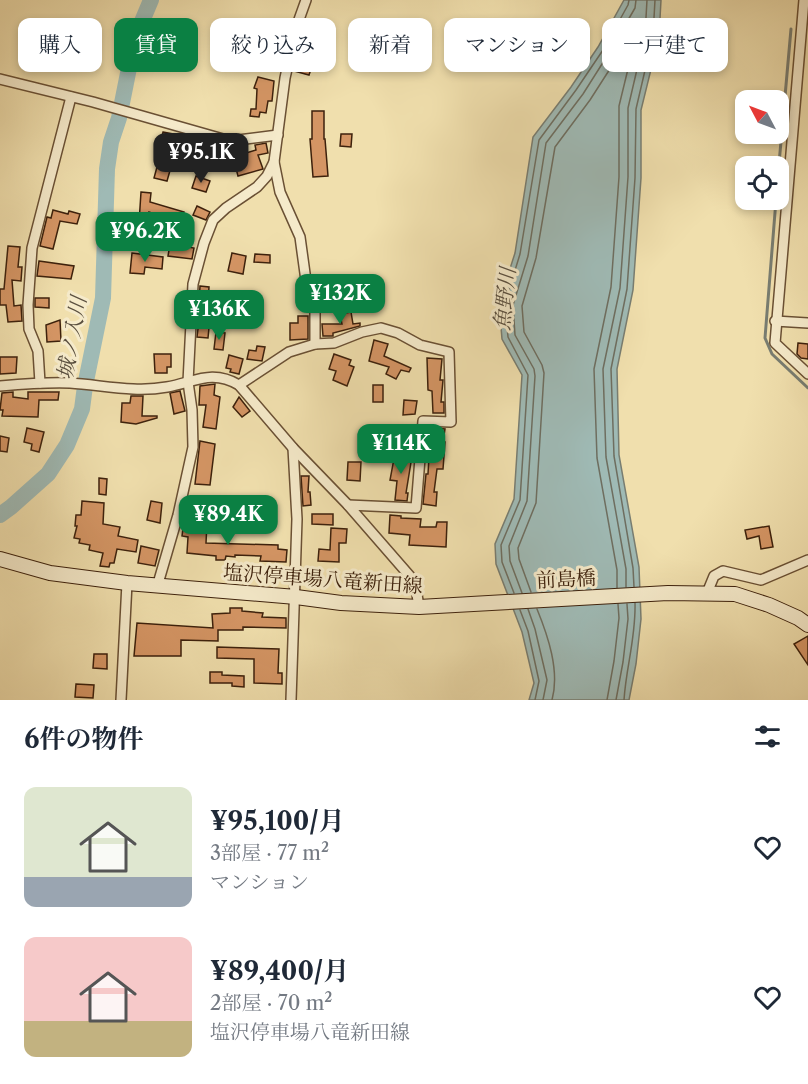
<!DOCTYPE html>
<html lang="ja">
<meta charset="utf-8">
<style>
body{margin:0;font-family:"Libre Caslon Text","Noto Serif JP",serif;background:#f6f6f7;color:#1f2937;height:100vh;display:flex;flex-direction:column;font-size:22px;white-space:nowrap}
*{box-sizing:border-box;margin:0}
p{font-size:20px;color:#747a83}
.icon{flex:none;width:33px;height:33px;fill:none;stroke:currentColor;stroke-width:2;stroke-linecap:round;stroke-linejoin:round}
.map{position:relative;height:700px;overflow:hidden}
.sheet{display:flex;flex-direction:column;background:#fff;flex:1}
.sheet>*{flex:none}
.top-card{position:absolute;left:18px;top:18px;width:772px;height:54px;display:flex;gap:12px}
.needle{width:39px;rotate:311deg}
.fabs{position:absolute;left:735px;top:90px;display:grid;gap:12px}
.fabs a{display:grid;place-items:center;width:54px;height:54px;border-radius:12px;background:#fff;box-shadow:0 3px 9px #0003;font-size:30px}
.price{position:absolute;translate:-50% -51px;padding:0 14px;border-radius:12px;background:#0b8043;color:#fff;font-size:20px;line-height:39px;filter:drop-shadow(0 2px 3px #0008)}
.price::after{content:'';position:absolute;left:50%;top:36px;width:18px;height:14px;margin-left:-9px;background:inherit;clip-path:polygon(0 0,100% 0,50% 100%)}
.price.on{background:#222;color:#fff}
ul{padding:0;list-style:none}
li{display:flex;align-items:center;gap:18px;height:150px;padding:0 24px}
li span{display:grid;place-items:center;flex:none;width:168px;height:120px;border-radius:12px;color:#555}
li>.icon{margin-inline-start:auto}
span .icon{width:72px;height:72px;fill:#fffc;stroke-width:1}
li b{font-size:26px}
h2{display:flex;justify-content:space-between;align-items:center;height:72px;padding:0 24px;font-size:26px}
.tag{padding:0 21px;border-radius:12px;background:#fff;box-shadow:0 3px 9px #0003;font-size:21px;line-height:54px}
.tag.on{background:#0b8043;color:#fff}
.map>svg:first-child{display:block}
.water{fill:#9fbab5;stroke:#787d71;stroke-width:1.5}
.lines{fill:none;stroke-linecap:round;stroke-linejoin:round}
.shore{stroke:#6e6e60;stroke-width:1.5}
.stream{stroke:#787d71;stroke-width:3}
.river{stroke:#9fbab5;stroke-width:16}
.building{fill:#d49564;stroke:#3d210c;stroke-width:1.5}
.minor-casing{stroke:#6a5034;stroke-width:12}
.secondary-casing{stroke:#3d210c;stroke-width:16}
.minor{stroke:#f5eaca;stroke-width:9}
.secondary{stroke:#f5eaca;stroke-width:14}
.labels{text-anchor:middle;stroke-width:6;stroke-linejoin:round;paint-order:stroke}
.street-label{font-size:20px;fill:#3d210c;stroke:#f5eaca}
.water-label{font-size:21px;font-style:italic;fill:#5a4f3f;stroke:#f5eaca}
</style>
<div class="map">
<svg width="808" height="700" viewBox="0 0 808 700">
<rect width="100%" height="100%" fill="#f0dfad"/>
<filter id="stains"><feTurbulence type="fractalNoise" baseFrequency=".00333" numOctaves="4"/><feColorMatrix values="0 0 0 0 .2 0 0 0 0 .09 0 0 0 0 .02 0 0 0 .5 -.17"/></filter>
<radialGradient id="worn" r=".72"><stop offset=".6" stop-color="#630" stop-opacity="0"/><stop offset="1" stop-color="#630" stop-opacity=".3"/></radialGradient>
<path class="water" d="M624,0H661L659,37L641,110V178L633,290L617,369L619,455L639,567L641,619L636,664L629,700H529L534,683L522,632L496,564L495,544L514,499L522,375L502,339L499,303L515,253L533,137L571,87L598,47Z"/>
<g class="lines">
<g class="shore">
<path d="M626,587V569L606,457L603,369L620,288L628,177V108L645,35L647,0"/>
<path d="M634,587L633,568L614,456L611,369L627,289L635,178L636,109L653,36L655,0"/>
<path d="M531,592L519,559L518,548L536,503L544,373L542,365L524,332L522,306L536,258L555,147L590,100L633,33L636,36L619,106V177L611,287L594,369L597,458L617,570V588"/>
<path d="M514,593L502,562L501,545L520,500L528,375L508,337L505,303L520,254L539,140L576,90L603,50L628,5L629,0"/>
<path d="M522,593L510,561L509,546L527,501L535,376L534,369L515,335L513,305L528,256L546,143L583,94L609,53L635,8L636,0"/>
<path d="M528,609L535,629L547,680L543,700"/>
<path d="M537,609C548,636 560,671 552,700"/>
<path d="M520,610L528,631L539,681L535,700"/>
<path d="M607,700L614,661L619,618L618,604"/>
<path d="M616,700L623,662L628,619L627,604"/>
<path d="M624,700C626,667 636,638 635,603"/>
</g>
<g class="stream">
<path d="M778,175L791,29"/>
<path d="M776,200L765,338L772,354L808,388"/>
</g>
<path class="river" d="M0,515L11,507L48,474L67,445L82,409L85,386L103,298L107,169L111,142L119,118L135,38L151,0"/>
</g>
<g class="building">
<path d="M309,27L322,36L309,75L294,71L303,33L307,34Z"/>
<path d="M258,77L274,81L272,101H268L266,113L260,112L259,117L250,116L251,109H256L257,89L254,88Z"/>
<path d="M312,111H324V139H325L328,176L313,177L310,139H312Z"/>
<path d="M163,132L179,135L177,146L161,142Z"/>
<path d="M341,134H352L351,147L340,146Z"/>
<path d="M266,143L268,153L258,155L263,169L238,176L233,157L256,150L255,145Z"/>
<path d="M160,156L173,160L167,181L154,178Z"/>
<path d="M196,176L210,181L206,192L192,188Z"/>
<path d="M141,192L151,193L150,202L184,212L178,232L165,228L168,218L149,212V223H139Z"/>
<path d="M197,206L210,212L206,220L193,215Z"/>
<path d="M53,210L68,214L69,211L80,214L77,224L60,221L53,249L40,246L47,217L51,218Z"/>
<path d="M170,244L194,248L192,259L168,256Z"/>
<path d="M8,246L20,247L18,267H22L21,281L12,280L14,306L21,305L22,321L8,322L6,305H0V289H4Z"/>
<path d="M132,253L163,257L162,269L145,267L144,274L130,273Z"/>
<path d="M232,253L246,256L243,274L228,271Z"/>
<path d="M255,254L270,255V263L254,262Z"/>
<path d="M39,261L74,266L71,279L37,276Z"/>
<path d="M325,276V281L336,280V290L318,291L317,277Z"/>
<path d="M200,286L209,287L207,317H210L208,338L197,337L201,305H199Z"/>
<path d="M35,298H49V308L35,307Z"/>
<path d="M351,312L353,324L360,323V326L333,333V336H323L322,324H342L340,314Z"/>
<path d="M298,316H308V339L290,340V323H298Z"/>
<path d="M60,320L61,341L47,342L46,325Z"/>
<path d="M216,332L225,333L223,350L214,349Z"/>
<path d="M374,340L388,344L384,356L411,368L409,372L401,370L396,379L386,374L389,367L369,361Z"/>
<path d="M798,343L808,344V359L801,358L797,354Z"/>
<path d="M257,346L265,347L262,361L247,359L249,350L256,351Z"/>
<path d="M154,354H171V367H167V373H155Z"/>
<path d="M334,354L351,360L349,365L354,367L347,386L333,380L336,371L329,369Z"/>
<path d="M229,355L243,359L239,374L230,372L231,369L226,368Z"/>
<path d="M0,357H17L16,373L0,374Z"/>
<path d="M427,358L442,359L440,380H443L441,402H444V413H433L432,391L428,390Z"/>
<path d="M215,384L214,395L220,397L216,429L203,427L206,405H199L200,386Z"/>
<rect x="373" y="385" width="10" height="17"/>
<path d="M180,391L185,411L174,414L170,393Z"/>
<path d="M13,392V397L28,399V392H59L58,400H39L38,417L2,416L3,410H0L2,393Z"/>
<path d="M131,396H143L142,416H157V418L136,424L121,422L122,403H130Z"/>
<path d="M239,397L250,411L242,417L233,407Z"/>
<path d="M404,400L417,401L415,414L403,415Z"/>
<path d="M27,428L44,432L39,452L31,450L32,444L24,442Z"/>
<path d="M434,428L445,429L443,442H445L443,469H437L434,492H437L436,506L423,504L426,474H428L430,440L433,441Z"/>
<path d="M0,436L9,438L7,452L0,451Z"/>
<path d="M200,441L215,444L210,485L195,484Z"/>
<path d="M395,453L412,456L406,493H408L407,501L395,500L397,481L390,480Z"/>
<path d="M348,462H361L360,481L347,480Z"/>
<path d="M301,476H309L308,492H310L311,505L303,506Z"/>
<path d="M99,478L107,479L106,495L99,494Z"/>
<path d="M82,501L104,503L103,524L120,527L118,536L138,540L136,552L117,549L114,563H110L109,567L100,566L103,553L89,550L90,545L79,543L80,539L74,538L77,526H75L76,515H81Z"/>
<path d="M151,501L162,503L160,523L147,520Z"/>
<path d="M312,514H333V525L312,524Z"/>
<path d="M390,515L401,516V518L421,519L420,527H436L437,522H447L446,547L409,545L410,535L389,533Z"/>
<path d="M184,522L207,523L206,543L278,545V549L287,550L286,562L260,561L261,556L235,555V557L226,556L225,560H216V556L187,553L188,537L182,536Z"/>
<path d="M769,526L773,547L761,549L759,536L747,539L745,530Z"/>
<path d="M331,528L347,529L346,543H339V562L318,561L319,549L330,550Z"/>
<path d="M141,546L159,550L155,566L138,563Z"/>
<path d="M230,608H242V611L263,613L262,617L286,618V628L243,627V630H218V641L181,640V656H134L137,623L213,628L212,614L230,613Z"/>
<path d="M808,636V665L794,644Z"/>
<path d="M217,647L279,649L278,673H282V684L254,683V659L217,658Z"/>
<path d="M94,654H107V669L93,668Z"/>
<path d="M210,672H222V675L244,676V687L232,686V683H210Z"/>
<path d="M76,684L94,685L93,698L75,697Z"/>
</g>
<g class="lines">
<defs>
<g id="minor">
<path d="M804,0L775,343L808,374"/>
<path d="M0,79L93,102L230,141L278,135"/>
<path d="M274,162L280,192L300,237L307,288L315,308V344"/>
<path d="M775,321L808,323"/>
<path d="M40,383L38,351L29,329L28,305L32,248L71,97"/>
<path d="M239,385L289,352L315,344L334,343L362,332L381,328L398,333L420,345L449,352L451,422L423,421L416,508L348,505"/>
<path d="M0,386C23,384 47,382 70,383C102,385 135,393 167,387C195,382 212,369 239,385L293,448L348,505L415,582L419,607"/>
<path d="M157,587L178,515L193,447L192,410L188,382L193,284L204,243L213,220L226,208L257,187L267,176L274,162L285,78L296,28L306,0"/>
<path d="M707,593L714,576L723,571L761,580L808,560"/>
<path d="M121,700L127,583"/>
<path d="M291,700L297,519L293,448"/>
</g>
<path id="secondary" d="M0,559L50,573L127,583L296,597L341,603L419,607L668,593L735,594L769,605L798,618L808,625"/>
</defs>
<use href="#minor" class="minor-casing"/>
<use href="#secondary" class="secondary-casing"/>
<use href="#minor" class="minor"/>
<use href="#secondary" class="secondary"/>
</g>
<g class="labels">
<g class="street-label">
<text transform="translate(323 579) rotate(4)" y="7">塩沢停車場八竜新田線</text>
<text transform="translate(566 579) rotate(-3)" y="7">前島橋</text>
</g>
<g class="water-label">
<text transform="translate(505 299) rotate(-84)" y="7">魚野川</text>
<text transform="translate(72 338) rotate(-80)" y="7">城ノ入川</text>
</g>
</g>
<rect width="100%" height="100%" filter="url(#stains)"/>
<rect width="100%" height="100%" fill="url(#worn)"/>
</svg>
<div class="fabs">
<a><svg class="needle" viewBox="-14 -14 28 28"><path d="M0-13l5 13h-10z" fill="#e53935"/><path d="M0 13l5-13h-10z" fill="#747a83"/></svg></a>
<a><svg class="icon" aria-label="locate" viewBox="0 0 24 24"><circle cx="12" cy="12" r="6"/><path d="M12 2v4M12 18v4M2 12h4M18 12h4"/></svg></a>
</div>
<b class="price on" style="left:201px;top:184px">¥95.1K</b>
<b class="price" style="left:145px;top:263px">¥96.2K</b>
<b class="price" style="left:340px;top:325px">¥132K</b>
<b class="price" style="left:219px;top:341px">¥136K</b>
<b class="price" style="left:401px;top:475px">¥114K</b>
<b class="price" style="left:228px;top:546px">¥89.4K</b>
<div class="top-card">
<a class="tag">購入</a>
<a class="tag on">賃貸</a>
<a class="tag">絞り込み</a>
<a class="tag">新着</a>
<a class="tag">マンション</a>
<a class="tag">一戸建て</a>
</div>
</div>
<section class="sheet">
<h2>6件の物件<svg class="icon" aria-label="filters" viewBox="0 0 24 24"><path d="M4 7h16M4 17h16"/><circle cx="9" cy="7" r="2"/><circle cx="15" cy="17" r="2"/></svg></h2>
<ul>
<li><span style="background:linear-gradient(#dfe7d0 75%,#9aa5b1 0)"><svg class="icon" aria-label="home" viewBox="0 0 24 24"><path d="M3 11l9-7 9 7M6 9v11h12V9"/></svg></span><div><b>¥95,100/月</b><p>3部屋 · 77 m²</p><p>マンション</p></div><svg class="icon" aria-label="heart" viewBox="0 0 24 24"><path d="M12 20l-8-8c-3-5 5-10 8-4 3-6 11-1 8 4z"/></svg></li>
<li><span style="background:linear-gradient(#f6c9c9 70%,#c2b280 0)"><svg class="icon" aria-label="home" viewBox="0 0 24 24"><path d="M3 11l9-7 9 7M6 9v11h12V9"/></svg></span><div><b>¥89,400/月</b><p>2部屋 · 70 m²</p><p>塩沢停車場八竜新田線</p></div><svg class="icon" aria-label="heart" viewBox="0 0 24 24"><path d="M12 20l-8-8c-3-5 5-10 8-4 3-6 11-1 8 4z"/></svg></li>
</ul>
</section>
